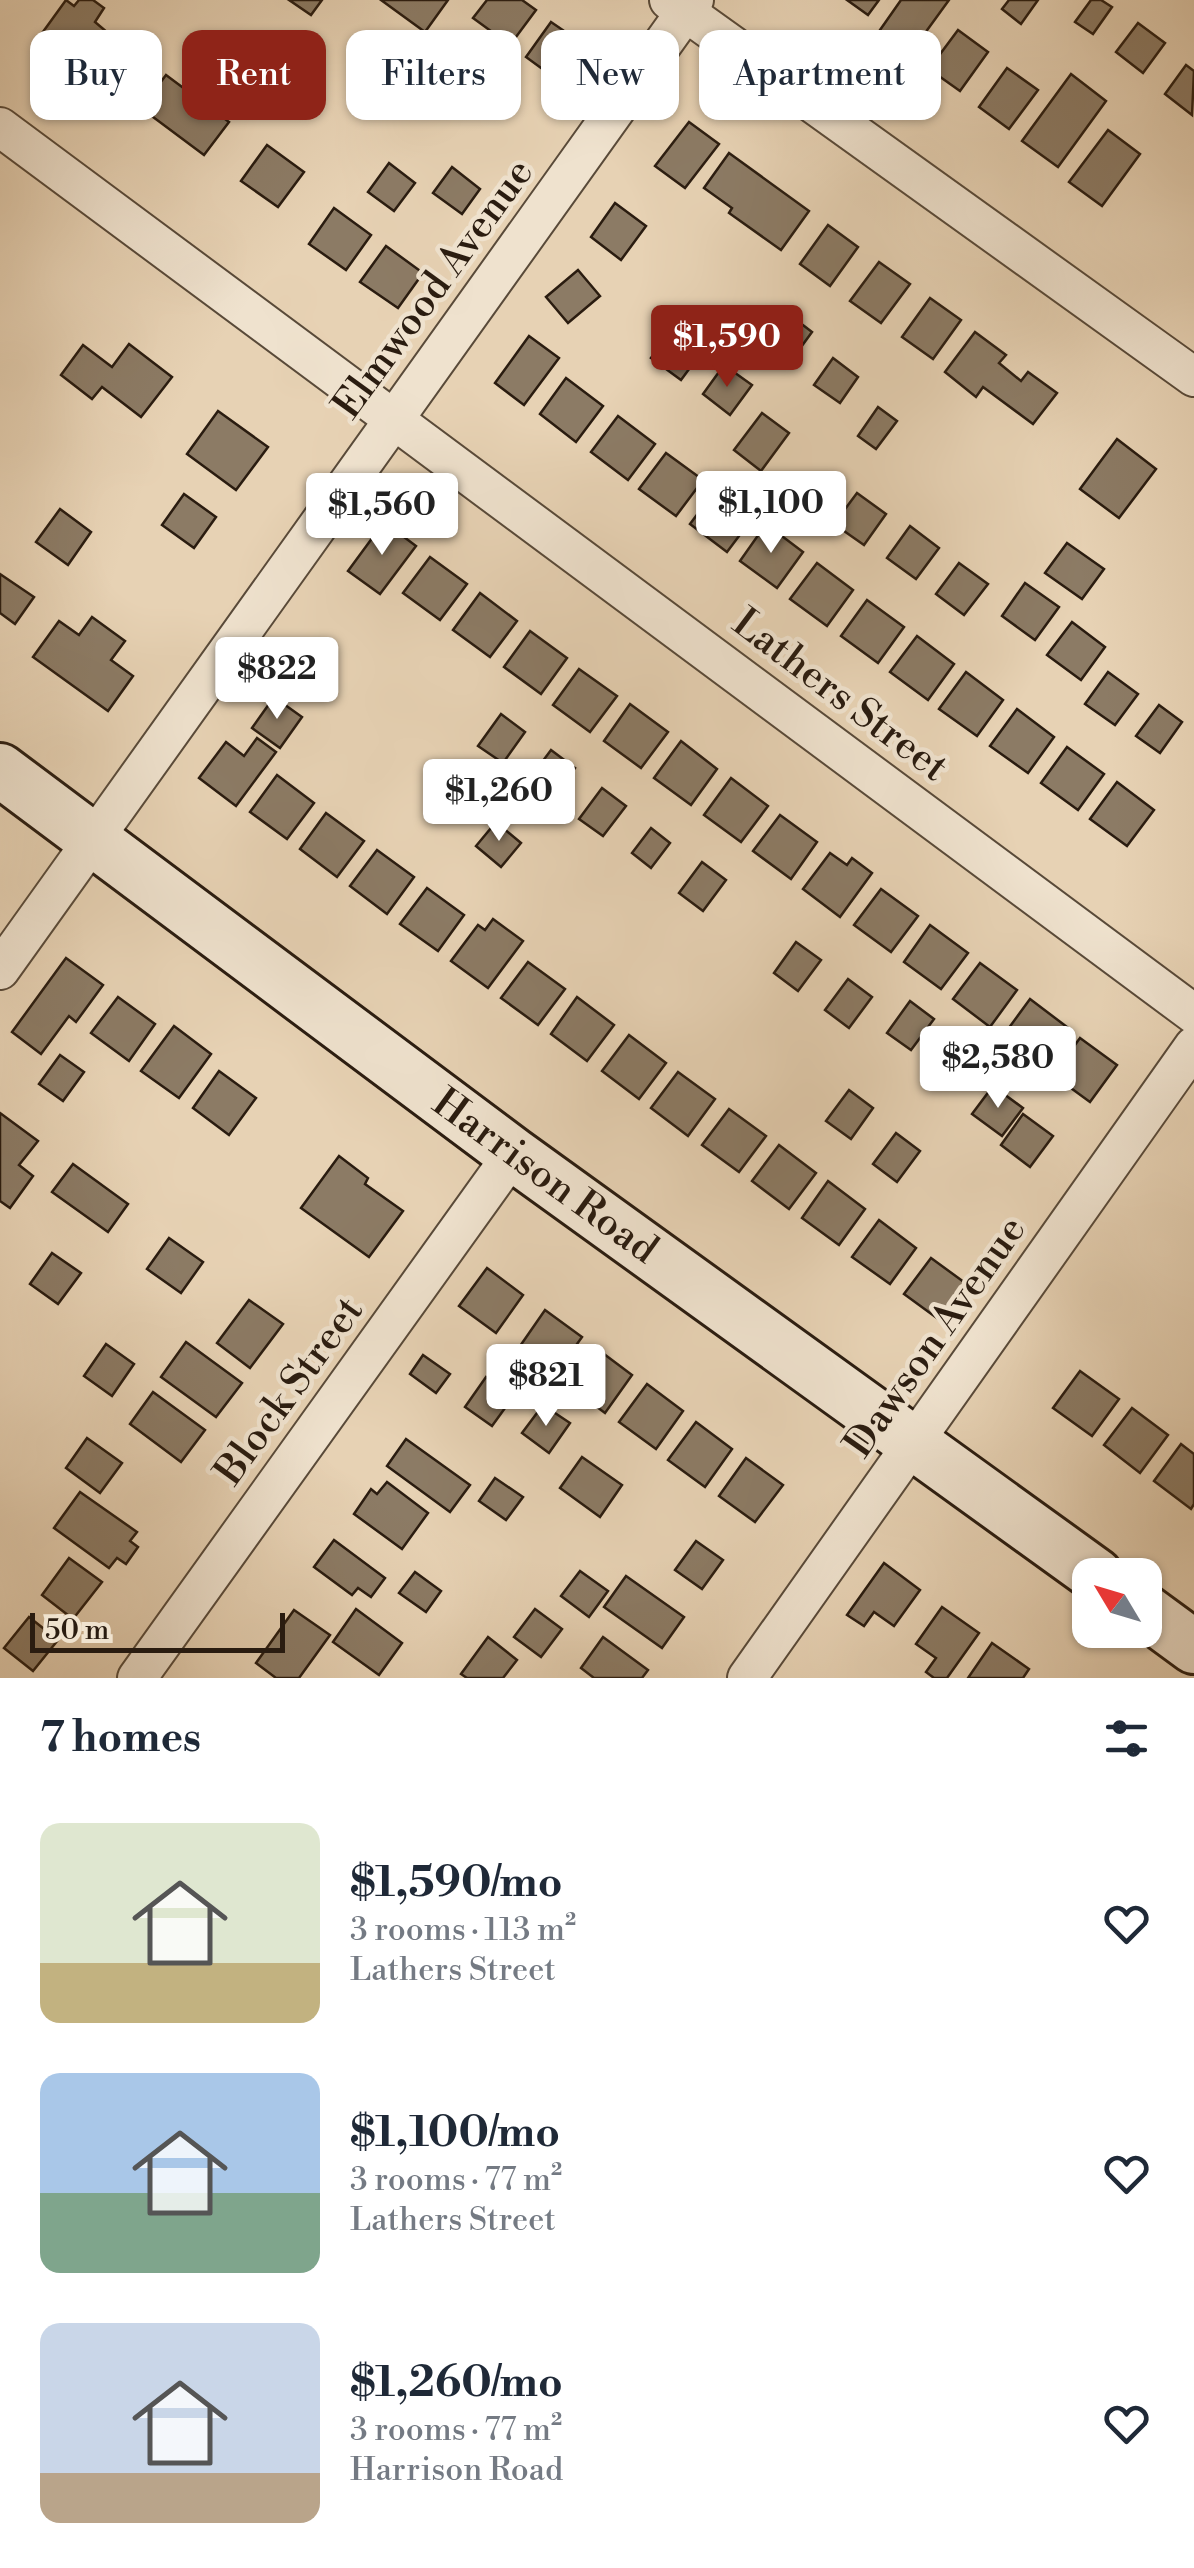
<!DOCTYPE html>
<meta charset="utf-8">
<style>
body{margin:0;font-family:"Libre Bodoni",serif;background:#f6f6f7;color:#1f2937;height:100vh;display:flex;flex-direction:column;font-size:38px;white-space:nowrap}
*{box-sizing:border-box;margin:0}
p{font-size:32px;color:#747a83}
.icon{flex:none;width:55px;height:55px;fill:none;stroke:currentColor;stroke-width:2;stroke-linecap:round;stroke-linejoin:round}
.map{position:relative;height:1678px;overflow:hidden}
.sheet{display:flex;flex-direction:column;background:#fff;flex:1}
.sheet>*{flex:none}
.banner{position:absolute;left:30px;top:30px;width:1135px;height:90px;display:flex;gap:20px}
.needle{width:65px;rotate:308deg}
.tools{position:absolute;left:1072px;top:1558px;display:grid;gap:20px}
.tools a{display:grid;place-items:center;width:90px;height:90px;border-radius:20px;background:#fff;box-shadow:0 2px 8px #0004;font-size:50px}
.scale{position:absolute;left:30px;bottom:25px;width:255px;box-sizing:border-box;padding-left:10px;border:5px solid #2a1c10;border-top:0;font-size:28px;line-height:35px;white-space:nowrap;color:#2a1c10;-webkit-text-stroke:8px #efe2ce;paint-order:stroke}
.price{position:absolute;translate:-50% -85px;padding:0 22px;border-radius:10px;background:#fff;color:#222;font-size:32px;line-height:65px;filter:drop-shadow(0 2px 5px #0008)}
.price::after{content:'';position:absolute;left:50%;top:60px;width:30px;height:22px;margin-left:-15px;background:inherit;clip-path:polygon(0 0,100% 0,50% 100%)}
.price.current{background:#8f2418;color:#fff}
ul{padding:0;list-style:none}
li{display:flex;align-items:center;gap:30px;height:250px;padding:0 40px}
li span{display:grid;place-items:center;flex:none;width:280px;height:200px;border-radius:20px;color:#555}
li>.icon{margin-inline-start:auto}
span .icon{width:120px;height:120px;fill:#fffc;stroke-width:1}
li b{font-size:42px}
h2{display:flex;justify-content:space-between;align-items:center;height:120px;padding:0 40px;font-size:42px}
.chip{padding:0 35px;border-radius:20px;background:#fff;box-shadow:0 2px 8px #0004;font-size:35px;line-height:90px}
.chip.current{background:#8f2418;color:#fff}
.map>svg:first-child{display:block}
.building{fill:#8c7b65;stroke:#2a1c10;stroke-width:2.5}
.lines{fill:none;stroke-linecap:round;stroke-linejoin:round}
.street-casing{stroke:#594a39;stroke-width:42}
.secondary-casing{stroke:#2a1c10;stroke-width:58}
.street{stroke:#efe2ce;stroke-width:38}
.secondary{stroke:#efe2ce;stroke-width:52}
.labels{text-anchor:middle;stroke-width:9;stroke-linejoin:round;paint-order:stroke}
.street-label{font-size:40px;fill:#2a1c10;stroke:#efe2ce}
</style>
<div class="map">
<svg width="1194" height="1678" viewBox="0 0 1194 1678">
<rect width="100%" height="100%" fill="#e7d2b4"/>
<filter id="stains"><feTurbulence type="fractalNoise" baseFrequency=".002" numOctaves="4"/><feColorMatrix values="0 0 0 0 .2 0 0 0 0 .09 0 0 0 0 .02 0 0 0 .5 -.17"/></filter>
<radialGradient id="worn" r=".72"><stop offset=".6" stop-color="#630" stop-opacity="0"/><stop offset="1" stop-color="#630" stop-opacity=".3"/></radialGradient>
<g class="building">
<path d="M66,0L74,6L79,0H93L104,8L95,22L128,50L107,78L89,65L86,70L40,36Z"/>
<path d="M289,0H322L311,15Z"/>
<path d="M381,0H448L425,32Z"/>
<path d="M487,0H522L536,10L510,45L473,18Z"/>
<path d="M847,0H879L868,15Z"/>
<path d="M901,0H949L904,62L873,40Z"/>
<path d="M1009,0H1038L1021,24L1002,9Z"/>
<path d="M1091,0H1101L1112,7L1093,34L1075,22Z"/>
<path d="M551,22L589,48L563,84L526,57Z"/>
<path d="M1138,23L1165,43L1143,73L1116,52Z"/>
<path d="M958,30L988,52L960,91L929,69Z"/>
<path d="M1186,65L1194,71L1192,115L1165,94Z"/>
<path d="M1007,68L1038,90L1009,129L979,107Z"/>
<path d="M1071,74L1106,101L1058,167L1022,141Z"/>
<path d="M166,75L229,122L204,155L141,108Z"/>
<path d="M689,122L719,144L685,188L655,166Z"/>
<path d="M1108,130L1140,154L1102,206L1069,182Z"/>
<path d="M267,145L304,172L278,207L241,181Z"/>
<path d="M729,153L809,211L781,250L729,213L732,208L704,188Z"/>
<path d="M389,163L415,183L394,211L368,192Z"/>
<path d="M452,167L480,189L462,214L433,193Z"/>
<path d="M615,203L646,226L621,260L591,237Z"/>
<path d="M334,208L371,235L346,270L309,244Z"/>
<path d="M828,225L858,247L830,286L800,264Z"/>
<path d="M386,246L423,273L398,308L360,282Z"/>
<path d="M879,262L910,284L881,323L850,301Z"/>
<path d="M578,270L600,296L568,323L546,297Z"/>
<path d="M930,298L961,320L933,359L902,337Z"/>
<path d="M782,309L812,332L788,365L757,343Z"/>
<path d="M676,324L706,346L681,380L651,358Z"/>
<path d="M975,332L1006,355L999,363L1021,381L1028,372L1057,393L1033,424L983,387L976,397L945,372Z"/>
<path d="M529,336L559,358L524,405L495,383Z"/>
<path d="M129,344L172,377L141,417L102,387L92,399L61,375L83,345L112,367Z"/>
<path d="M833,358L858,377L840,403L814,385Z"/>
<path d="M724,365L752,385L730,415L703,394Z"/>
<path d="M566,378L603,406L576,442L540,414Z"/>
<path d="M878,407L897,421L876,449L858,436Z"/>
<path d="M218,411L268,447L236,490L187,454Z"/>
<path d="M762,413L789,433L761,471L734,450Z"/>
<path d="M618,416L655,444L628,480L591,452Z"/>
<path d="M1117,439L1156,469L1119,518L1080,489Z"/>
<path d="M666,453L703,480L676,516L639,489Z"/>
<path d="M717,488L754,516L727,552L690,524Z"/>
<path d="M857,493L886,514L864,545L834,524Z"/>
<path d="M184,494L216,517L194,548L162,525Z"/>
<path d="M60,509L91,532L68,565L36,542Z"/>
<path d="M384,522L416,546L380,594L348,571Z"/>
<path d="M766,524L803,552L777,588L740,561Z"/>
<path d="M910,526L939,548L916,579L887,558Z"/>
<path d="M1067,543L1104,569L1082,599L1045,573Z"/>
<path d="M430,557L467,584L440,620L403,593Z"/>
<path d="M817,563L853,590L827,626L790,599Z"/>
<path d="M959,563L988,584L964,615L936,594Z"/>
<path d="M0,574L34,597L15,624L0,613Z"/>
<path d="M1025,583L1059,607L1035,640L1002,616Z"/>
<path d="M480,593L517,621L490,657L453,630Z"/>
<path d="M867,600L904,627L878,663L841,636Z"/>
<path d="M92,617L125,641L111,660L133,676L108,711L33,657L59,621L79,635Z"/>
<path d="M1072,622L1105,647L1081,680L1047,655Z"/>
<path d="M530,631L567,658L541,694L504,667Z"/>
<path d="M917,636L954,664L928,700L890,672Z"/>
<path d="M579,669L617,696L590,732L553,705Z"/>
<path d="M966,672L1003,700L977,736L939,709Z"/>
<path d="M1108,672L1138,694L1115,725L1085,704Z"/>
<path d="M274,697L302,717L280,748L252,728Z"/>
<path d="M630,704L668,732L641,768L604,741Z"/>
<path d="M1159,705L1182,722L1160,753L1136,736Z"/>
<path d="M1017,709L1054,737L1028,773L990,746Z"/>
<path d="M501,714L525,732L503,763L478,746Z"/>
<path d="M257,738L276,752L236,806L199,778L226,742L244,756Z"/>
<path d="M681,741L717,769L691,805L654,778Z"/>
<path d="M1067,747L1104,774L1078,810L1041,783Z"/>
<path d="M551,750L575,768L552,799L528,781Z"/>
<path d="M277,775L314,803L287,839L250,812Z"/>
<path d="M731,778L768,806L741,842L704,815Z"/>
<path d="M1117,782L1154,810L1127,846L1090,819Z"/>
<path d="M602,788L626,806L603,836L579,819Z"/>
<path d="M326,813L364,841L337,877L300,849Z"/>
<path d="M780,815L817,842L791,879L753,851Z"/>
<path d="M496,822L521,843L501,867L476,846Z"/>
<path d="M651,828L670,843L651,868L632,853Z"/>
<path d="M377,850L414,877L387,914L350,886Z"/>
<path d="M830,853L847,865L852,858L872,873L840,917L803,889Z"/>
<path d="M702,862L726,880L703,911L679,893Z"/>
<path d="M427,888L464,915L438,951L400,924Z"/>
<path d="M881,889L918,916L891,952L854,925Z"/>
<path d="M493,919L523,941L488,988L451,961L478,925L485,930Z"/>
<path d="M930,925L968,953L941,989L904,962Z"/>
<path d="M796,942L821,960L798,991L774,973Z"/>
<path d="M66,958L103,985L76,1022L69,1016L41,1054L12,1032Z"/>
<path d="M528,962L565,989L538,1025L501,998Z"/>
<path d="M980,963L1017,990L990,1027L953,999Z"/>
<path d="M848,979L872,997L849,1028L825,1010Z"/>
<path d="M118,997L155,1024L129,1061L91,1033Z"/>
<path d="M577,997L614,1025L587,1061L551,1034Z"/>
<path d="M1030,999L1067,1027L1041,1063L1003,1036Z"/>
<path d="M910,1001L934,1019L911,1050L887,1033Z"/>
<path d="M174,1026L211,1054L179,1098L141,1071Z"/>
<path d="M629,1035L666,1063L639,1099L602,1071Z"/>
<path d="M1080,1038L1117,1065L1090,1102L1053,1075Z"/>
<path d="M60,1055L84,1072L63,1101L39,1084Z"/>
<path d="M219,1071L256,1098L229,1135L193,1108Z"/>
<path d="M678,1072L715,1099L688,1136L651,1108Z"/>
<path d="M993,1086L1023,1108L1002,1136L972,1114Z"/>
<path d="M849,1090L873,1108L851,1139L826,1121Z"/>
<path d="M729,1109L766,1136L739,1172L702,1145Z"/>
<path d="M0,1113L38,1141L19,1165L33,1176L10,1208L0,1201Z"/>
<path d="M1023,1114L1053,1136L1030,1167L1001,1145Z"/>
<path d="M896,1133L920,1151L897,1182L873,1164Z"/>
<path d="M779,1145L816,1173L789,1209L752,1181Z"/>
<path d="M339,1156L368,1178L365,1184L403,1211L369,1257L301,1208Z"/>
<path d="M73,1164L128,1204L108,1232L52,1192Z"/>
<path d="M828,1181L865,1209L839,1245L802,1218Z"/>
<path d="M879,1220L916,1248L890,1284L852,1257Z"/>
<path d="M169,1238L203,1262L181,1293L147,1269Z"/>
<path d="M52,1253L81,1273L58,1304L30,1284Z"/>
<path d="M931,1258L968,1285L941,1321L904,1294Z"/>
<path d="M487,1268L523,1295L496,1333L459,1306Z"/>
<path d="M249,1300L283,1324L250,1368L217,1343Z"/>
<path d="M545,1310L582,1337L555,1375L518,1349Z"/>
<path d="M186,1342L242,1383L216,1417L161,1377Z"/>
<path d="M106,1344L134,1364L112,1396L84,1376Z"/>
<path d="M596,1348L632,1375L605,1413L569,1386Z"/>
<path d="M423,1355L450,1374L436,1393L410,1374Z"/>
<path d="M1080,1371L1119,1399L1092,1436L1053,1408Z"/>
<path d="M486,1377L513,1397L492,1426L465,1407Z"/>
<path d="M647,1384L683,1411L656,1449L619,1422Z"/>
<path d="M153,1392L205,1430L181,1462L130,1424Z"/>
<path d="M543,1405L570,1423L549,1453L522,1433Z"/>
<path d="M1132,1408L1168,1435L1140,1473L1104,1445Z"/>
<path d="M696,1422L732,1449L705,1487L668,1460Z"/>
<path d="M87,1438L122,1463L100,1493L66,1468Z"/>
<path d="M406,1439L470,1485L450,1512L387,1466Z"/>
<path d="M1181,1444L1194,1454V1504L1191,1509L1154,1481Z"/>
<path d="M582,1457L622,1485L600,1517L560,1488Z"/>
<path d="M746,1458L783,1485L755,1522L719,1496Z"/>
<path d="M495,1478L523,1497L506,1520L479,1501Z"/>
<path d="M387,1482L428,1513L402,1549L354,1514L371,1489L377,1494Z"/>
<path d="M80,1492L137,1532L130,1541L138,1547L126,1564L117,1558L109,1568L54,1528Z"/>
<path d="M334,1540L385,1578L371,1597L358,1588L352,1595L314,1567Z"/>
<path d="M696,1541L723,1560L702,1589L675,1570Z"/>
<path d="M69,1558L102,1582L73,1619L42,1595Z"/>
<path d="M884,1563L920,1590L894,1626L874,1612L864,1626L847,1615Z"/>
<path d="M580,1571L608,1591L589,1617L561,1596Z"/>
<path d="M415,1572L441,1591L426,1612L399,1593Z"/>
<path d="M626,1576L684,1617L662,1648L604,1607Z"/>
<path d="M942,1607L979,1633L947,1678H934L926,1672L936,1658L916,1644Z"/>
<path d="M356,1609L402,1643L379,1675L333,1642Z"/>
<path d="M535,1609L562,1629L541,1657L514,1637Z"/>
<path d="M294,1610L330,1635L299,1678H276L256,1663Z"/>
<path d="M29,1617L58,1640L33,1671L4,1648Z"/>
<path d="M488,1637L517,1660L503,1678H467L461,1674Z"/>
<path d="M603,1637L648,1670L642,1678H594L581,1668Z"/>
<path d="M992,1643L1029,1669L1023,1678H968Z"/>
</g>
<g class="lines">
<defs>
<g id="street">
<path d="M669,0L1194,377"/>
<path d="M0,127L1194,1014"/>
<path d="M0,970L694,0"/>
<path d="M137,1678L513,1154"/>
<path d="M747,1678L1194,1046"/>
</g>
<g id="secondary">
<path d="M0,770L513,1154L1096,1575"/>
<path d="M1145,1611L1194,1647"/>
</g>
</defs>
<use href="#street" class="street-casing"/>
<use href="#secondary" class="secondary-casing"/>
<use href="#street" class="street"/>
<use href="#secondary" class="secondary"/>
</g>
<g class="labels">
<g class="street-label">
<text transform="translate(432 288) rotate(-54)" y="14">Elmwood Avenue</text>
<text transform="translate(841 694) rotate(37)" y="14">Lathers Street</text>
<text transform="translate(546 1175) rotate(36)" y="14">Harrison Road</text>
<text transform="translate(934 1336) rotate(-55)" y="14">Dawson Avenue</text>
<text transform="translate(288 1390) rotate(-54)" y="14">Block Street</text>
</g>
</g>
<rect width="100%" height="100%" filter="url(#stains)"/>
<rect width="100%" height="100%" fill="url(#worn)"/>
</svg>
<div class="tools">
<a><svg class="needle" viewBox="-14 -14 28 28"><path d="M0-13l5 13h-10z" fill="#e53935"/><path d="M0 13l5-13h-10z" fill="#747a83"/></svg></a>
</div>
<div class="scale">50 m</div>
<b class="price current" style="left:727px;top:390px">$1,590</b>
<b class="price" style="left:771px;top:556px">$1,100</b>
<b class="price" style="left:382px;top:558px">$1,560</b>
<b class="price" style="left:277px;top:722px">$822</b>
<b class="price" style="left:499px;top:844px">$1,260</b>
<b class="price" style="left:998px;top:1111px">$2,580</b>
<b class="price" style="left:546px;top:1429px">$821</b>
<div class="banner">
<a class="chip">Buy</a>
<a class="chip current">Rent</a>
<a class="chip">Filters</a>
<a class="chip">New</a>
<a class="chip">Apartment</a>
</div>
</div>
<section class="sheet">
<h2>7 homes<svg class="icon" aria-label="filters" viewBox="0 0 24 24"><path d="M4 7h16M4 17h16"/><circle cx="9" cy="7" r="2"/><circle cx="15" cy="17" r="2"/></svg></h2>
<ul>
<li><span style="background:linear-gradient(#dfe7d0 70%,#c2b280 0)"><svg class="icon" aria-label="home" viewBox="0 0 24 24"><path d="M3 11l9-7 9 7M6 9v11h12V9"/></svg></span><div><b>$1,590/mo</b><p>3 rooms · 113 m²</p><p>Lathers Street</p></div><svg class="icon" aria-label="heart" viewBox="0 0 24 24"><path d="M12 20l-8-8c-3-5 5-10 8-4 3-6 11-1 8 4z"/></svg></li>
<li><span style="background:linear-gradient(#a9c7e8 60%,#7fa58c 0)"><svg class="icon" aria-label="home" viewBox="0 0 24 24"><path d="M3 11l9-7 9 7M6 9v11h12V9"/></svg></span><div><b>$1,100/mo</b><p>3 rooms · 77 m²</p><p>Lathers Street</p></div><svg class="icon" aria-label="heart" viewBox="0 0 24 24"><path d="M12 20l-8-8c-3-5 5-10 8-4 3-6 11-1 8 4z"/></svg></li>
<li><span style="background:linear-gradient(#c9d6e8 75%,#b9a48a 0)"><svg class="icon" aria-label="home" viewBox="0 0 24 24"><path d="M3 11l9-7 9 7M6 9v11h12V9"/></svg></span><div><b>$1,260/mo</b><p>3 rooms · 77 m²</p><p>Harrison Road</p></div><svg class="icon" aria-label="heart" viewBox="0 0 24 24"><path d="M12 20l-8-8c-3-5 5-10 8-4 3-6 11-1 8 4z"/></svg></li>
</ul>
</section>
